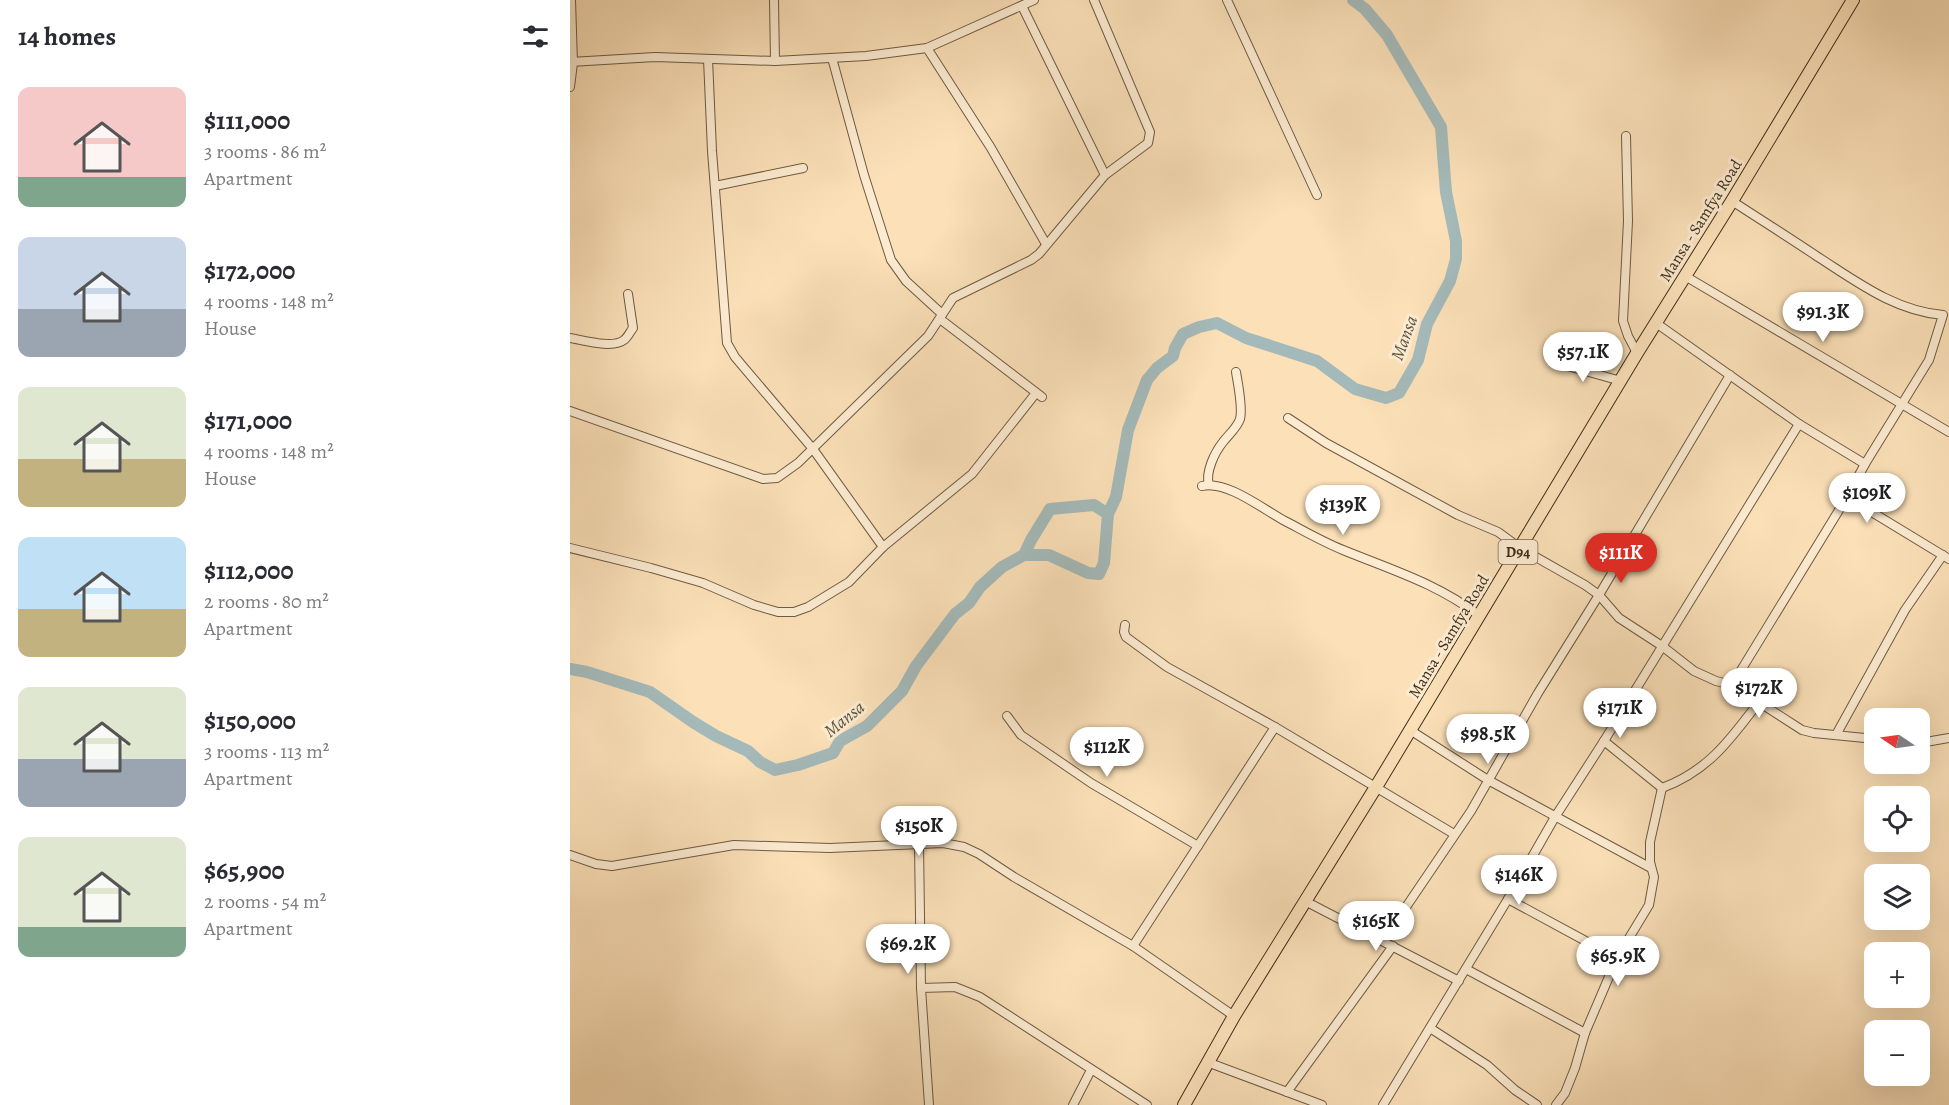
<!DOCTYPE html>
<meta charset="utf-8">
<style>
body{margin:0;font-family:Alegreya,serif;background:#f7f7f7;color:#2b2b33;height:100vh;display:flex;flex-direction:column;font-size:22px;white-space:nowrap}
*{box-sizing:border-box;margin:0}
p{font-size:20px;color:#7c7c81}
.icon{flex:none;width:33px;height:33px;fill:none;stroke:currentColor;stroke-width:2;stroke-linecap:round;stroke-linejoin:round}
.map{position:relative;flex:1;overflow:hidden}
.sheet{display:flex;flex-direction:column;background:#fff;width:570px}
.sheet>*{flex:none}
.needle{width:39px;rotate:283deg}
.buttons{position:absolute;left:1294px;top:708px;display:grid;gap:12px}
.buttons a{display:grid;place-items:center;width:66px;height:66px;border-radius:12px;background:#fff;box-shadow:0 6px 24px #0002;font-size:30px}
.price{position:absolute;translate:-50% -51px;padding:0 14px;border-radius:21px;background:#fff;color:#222;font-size:20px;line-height:39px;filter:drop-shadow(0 2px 3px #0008)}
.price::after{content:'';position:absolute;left:50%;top:36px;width:18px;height:14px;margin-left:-9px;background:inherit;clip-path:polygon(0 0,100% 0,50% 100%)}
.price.active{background:#d93025;color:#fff}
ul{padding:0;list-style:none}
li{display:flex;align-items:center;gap:18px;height:150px;padding:0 18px}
li span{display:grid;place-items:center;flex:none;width:168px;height:120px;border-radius:12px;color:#555}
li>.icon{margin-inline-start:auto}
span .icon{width:72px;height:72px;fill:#fffc;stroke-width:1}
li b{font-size:26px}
h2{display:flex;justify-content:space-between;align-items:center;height:72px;padding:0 18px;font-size:26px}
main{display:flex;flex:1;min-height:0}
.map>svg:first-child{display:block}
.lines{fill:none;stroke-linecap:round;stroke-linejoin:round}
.river{stroke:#a4baba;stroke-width:12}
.street-casing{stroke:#6e5b41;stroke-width:10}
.primary-casing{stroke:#3f2f19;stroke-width:14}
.street{stroke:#fcebd1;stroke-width:8}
.primary{stroke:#fbe0b8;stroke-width:12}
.labels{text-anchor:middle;stroke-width:6;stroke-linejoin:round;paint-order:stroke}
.shield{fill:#fcebd1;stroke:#786750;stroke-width:1.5}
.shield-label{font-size:15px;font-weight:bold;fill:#3f2f19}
.street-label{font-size:16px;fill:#3f2f19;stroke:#fcebd1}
.water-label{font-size:18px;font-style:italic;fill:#585241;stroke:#fcebd1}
</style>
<main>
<section class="sheet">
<h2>14 homes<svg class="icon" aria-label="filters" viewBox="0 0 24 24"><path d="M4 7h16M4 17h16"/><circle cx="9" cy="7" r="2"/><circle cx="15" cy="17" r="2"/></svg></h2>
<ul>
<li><span style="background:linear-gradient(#f6c9c9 75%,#7fa58c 0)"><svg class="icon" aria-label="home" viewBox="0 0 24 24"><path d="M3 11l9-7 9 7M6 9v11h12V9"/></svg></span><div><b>$111,000</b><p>3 rooms · 86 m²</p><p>Apartment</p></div></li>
<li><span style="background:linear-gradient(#c9d6e8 60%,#9aa5b1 0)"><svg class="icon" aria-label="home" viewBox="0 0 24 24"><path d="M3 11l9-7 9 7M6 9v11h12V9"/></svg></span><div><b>$172,000</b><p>4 rooms · 148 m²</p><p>House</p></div></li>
<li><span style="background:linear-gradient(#dfe7d0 60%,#c2b280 0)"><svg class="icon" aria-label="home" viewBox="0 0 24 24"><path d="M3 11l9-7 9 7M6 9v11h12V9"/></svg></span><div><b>$171,000</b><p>4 rooms · 148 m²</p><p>House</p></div></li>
<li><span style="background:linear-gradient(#bfe0f5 60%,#c2b280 0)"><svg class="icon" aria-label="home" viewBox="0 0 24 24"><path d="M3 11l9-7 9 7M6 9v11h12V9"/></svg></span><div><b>$112,000</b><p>2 rooms · 80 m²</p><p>Apartment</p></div></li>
<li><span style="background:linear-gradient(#dfe7d0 60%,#9aa5b1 0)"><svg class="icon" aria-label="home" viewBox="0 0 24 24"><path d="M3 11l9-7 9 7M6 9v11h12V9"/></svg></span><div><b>$150,000</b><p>3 rooms · 113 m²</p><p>Apartment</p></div></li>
<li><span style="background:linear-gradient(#dfe7d0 75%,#7fa58c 0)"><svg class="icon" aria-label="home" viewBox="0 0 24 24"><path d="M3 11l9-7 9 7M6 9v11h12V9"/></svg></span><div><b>$65,900</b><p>2 rooms · 54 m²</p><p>Apartment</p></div></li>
</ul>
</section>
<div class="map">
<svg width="1379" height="1105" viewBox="0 0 1379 1105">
<rect width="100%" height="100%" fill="#fbe0b8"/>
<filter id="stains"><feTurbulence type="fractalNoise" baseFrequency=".00333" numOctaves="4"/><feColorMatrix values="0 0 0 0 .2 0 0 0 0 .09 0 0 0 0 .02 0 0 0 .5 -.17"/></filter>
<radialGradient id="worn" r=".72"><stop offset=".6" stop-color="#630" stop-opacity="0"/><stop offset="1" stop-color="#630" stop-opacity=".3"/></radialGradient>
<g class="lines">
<g class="river">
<path d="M454,555L461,540L480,509L524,505L538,514"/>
<path d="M0,669L17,672L80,692L123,722L146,736L178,751L190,762L205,770L228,765L263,753L270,741L297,726L332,691L346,666L385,614L399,603L410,587L432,567L454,555H479L518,573L529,574L534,563L538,514L546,497L558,430L577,380L587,368L603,356L605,348L613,334L629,327L647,323L676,338L747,361L785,389L816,398L829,393L848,360L857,324L880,281L886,259V241L876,192L871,127L817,35L795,9L783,0"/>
</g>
<defs>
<g id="street">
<path d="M204,0L205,61"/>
<path d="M657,0L747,195"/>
<path d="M452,6L535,175"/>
<path d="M357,48L421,148L476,244"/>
<path d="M262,58L294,175L321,260L336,281L372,314"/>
<path d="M138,59L142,151L157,343L165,357L243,449L313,547"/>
<path d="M0,62L85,57L205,61L296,56L357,48L464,0"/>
<path d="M0,87L3,63L1,0"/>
<path d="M1056,136L1058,221L1053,321L1058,336L1067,353"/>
<path d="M145,186L233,168"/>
<path d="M1162,201C1191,220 1220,238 1248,257C1287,282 1325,311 1373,315L1359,360L1295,464L1277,497L1379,559"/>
<path d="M1115,276L1379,432"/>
<path d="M370,319L472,397"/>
<path d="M1086,323L1229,424L1295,464"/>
<path d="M0,338C13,340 43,349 54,340C58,337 60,332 63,328L58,294"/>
<path d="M987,360L994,365L1051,381"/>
<path d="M0,411L193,479L207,478L228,463L358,336L383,298L461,260L469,254L535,175L578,143L580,132L524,0"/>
<path d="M718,418L756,443L888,515L928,532L950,548L1015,585L1029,595L1049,618L1092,646L1124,671L1146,681L1162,685L1232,730L1244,733L1305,739"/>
<path d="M639,485C635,472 645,452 653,442C659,434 667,428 670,419C673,408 668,384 666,372"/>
<path d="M632,486C657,480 694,510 715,521C734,531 753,542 773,550C822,570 866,583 910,616"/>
<path d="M0,548L81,568L133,583L184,605L208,612H224L238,607L279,582L313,547L402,474L466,393"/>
<path d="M555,625L554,632L556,637L597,667L705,727L884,834"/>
<path d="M1162,685L1277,497"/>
<path d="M437,716L451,735L521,783L628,846"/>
<path d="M840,730L918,780L1081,868"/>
<path d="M1266,735L1335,610L1373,555"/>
<path d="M1034,741L1092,788"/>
<path d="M1350,743L1379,738"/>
<path d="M1092,788C1138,771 1160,740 1188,703"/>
<path d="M349,844L351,988L359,1105"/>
<path d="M0,855L26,864L42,866L164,845L260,848L373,843L394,847L409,854L444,877L563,946L664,1016"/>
<path d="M938,899L1047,958"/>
<path d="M735,901L889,981"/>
<path d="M813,941L901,811L968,693L1029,595L1160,375"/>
<path d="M563,946L705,727"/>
<path d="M896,969L1015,1033"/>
<path d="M351,988L385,987L410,997L577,1105"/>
<path d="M860,1028L917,1065L945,1090L967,1105"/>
<path d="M637,1062L752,1105"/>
<path d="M717,1092L823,946"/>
<path d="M503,1105L521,1070"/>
<path d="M813,1105L938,899L985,817L1034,741L1229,424"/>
<path d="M986,1105L995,1093L1005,1068L1015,1033L1047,958L1079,905L1084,877L1080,862V842L1092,788"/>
</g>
<path id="primary" d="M614,1105L664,1016L806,787L1067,353L1162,201L1283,0"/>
</defs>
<use href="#street" class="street-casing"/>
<use href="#primary" class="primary-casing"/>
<use href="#street" class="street"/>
<use href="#primary" class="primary"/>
</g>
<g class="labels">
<rect class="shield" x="928.5" y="540" width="39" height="24" rx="4.5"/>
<g class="shield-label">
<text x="948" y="557">D94</text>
</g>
<g class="street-label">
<text transform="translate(1130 220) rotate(-58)" y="6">Mansa - Samfya Road</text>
<text transform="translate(878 636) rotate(-59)" y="6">Mansa - Samfya Road</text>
</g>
<g class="water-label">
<text transform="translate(834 338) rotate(-70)" y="6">Mansa</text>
<text transform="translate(274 719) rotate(-39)" y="6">Mansa</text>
</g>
</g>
<rect width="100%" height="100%" filter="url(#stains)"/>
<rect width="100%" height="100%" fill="url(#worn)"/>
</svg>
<div class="buttons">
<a><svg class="needle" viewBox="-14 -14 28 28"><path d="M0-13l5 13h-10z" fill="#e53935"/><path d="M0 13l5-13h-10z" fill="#7c7c81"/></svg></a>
<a><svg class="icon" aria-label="locate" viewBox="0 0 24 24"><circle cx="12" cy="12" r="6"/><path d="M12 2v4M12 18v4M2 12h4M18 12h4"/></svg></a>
<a><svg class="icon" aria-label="layers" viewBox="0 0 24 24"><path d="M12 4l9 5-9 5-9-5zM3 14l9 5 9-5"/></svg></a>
<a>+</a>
<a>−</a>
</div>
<b class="price" style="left:1253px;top:343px">$91.3K</b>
<b class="price" style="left:1013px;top:383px">$57.1K</b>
<b class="price" style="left:1297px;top:524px">$109K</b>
<b class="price" style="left:773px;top:536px">$139K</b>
<b class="price active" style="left:1051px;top:584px">$111K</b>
<b class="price" style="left:1189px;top:719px">$172K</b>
<b class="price" style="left:1050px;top:739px">$171K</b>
<b class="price" style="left:918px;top:765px">$98.5K</b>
<b class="price" style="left:537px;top:778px">$112K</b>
<b class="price" style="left:349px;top:857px">$150K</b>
<b class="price" style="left:949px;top:906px">$146K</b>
<b class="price" style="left:806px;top:952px">$165K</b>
<b class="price" style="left:338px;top:975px">$69.2K</b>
<b class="price" style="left:1048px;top:987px">$65.9K</b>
</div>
</main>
